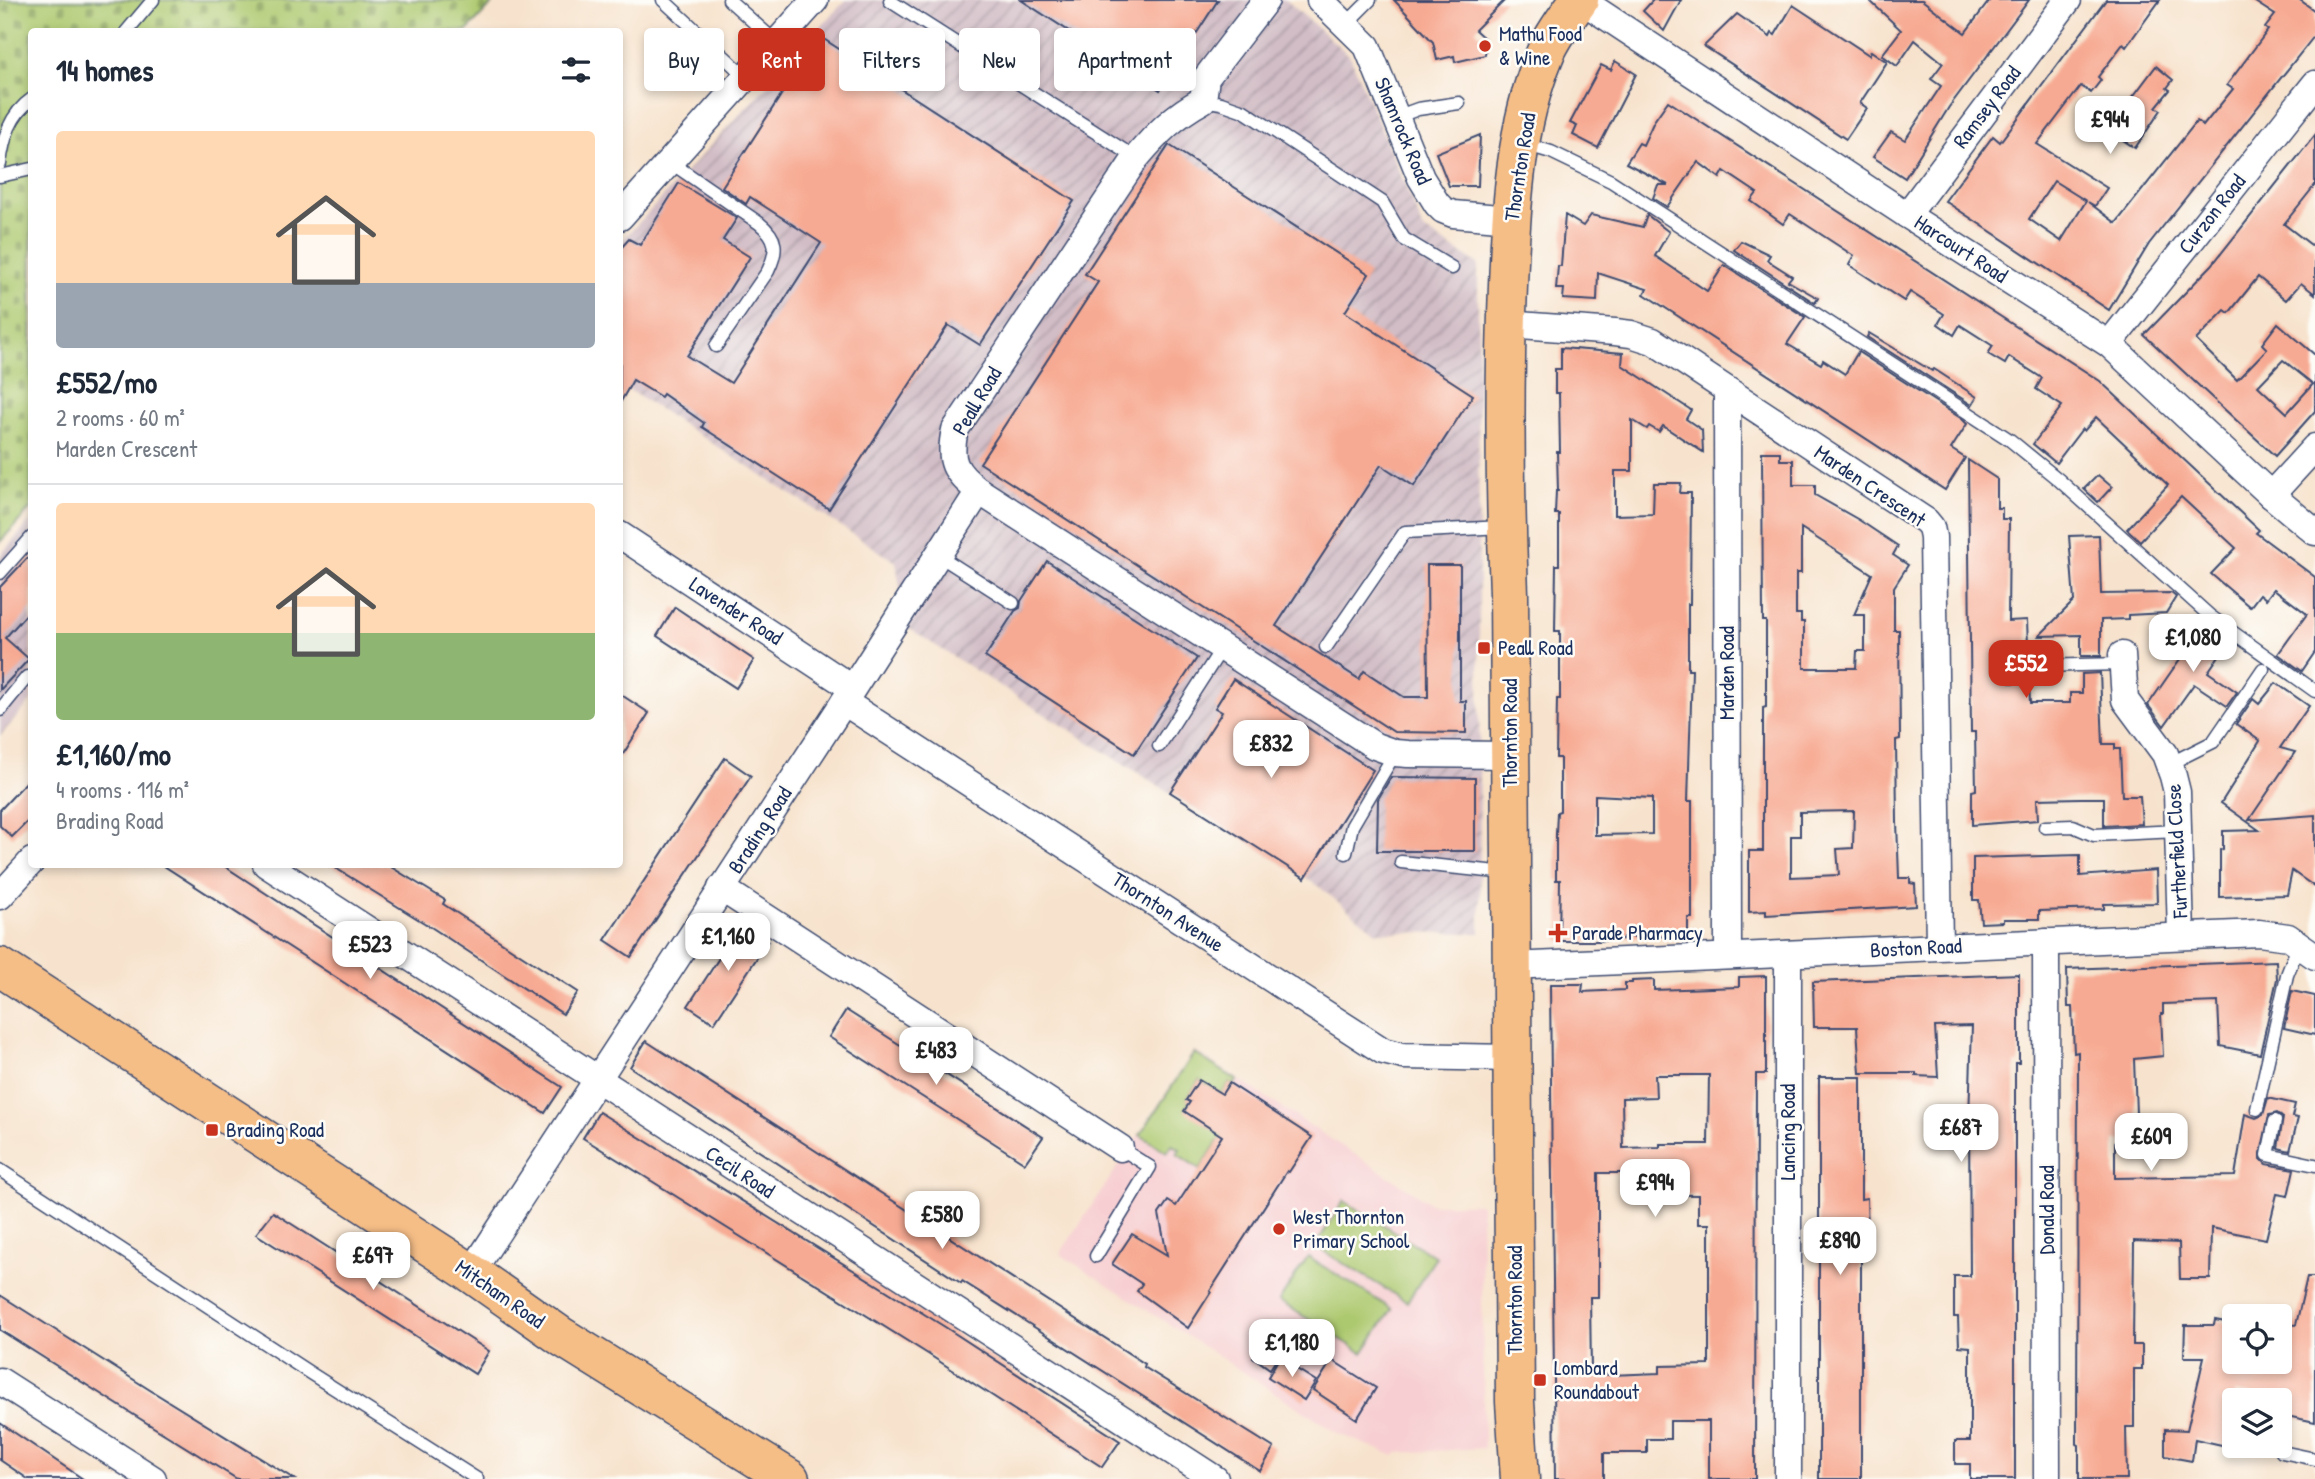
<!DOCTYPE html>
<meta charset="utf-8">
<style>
body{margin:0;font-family:"Patrick Hand",sans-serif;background:#f6f6f7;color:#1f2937;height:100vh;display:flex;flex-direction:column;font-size:26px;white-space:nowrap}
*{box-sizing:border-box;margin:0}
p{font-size:23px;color:#747a83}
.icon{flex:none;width:38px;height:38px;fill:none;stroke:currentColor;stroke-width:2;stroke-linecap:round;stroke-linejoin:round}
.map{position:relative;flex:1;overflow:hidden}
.side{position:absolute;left:28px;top:28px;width:595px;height:840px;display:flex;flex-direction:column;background:#fff;border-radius:7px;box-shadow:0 4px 10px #0003}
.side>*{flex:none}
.hud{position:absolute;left:644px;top:28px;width:665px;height:63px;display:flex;gap:14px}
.tools{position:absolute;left:2222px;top:1304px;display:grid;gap:14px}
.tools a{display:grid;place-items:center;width:70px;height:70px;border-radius:7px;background:#fff;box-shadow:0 4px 10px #0003;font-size:35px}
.price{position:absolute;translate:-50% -60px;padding:0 16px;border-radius:14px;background:#fff;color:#222;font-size:23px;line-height:46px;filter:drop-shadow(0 2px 4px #0008)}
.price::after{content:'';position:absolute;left:50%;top:42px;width:21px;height:16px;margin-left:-10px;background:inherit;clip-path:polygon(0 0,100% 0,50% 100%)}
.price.active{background:#c8321e;color:#fff}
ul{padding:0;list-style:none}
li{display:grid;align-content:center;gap:14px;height:371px;padding:0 28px}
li+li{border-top:2px solid #e0e1e3}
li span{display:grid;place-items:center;height:217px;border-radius:7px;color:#555}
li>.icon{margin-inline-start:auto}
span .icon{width:126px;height:126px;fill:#fffc;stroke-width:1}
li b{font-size:30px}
h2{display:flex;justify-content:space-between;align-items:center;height:84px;padding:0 28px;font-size:30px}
.chip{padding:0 24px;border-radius:7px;background:#fff;box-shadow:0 4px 10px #0003;font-size:24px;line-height:63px}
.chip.active{background:#c8321e;color:#fff}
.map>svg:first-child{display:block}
.built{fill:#f7cfd2}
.industrial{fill:url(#industrial-furrows)}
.cemetery{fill:url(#cemetery-stones);stroke:#647c66;stroke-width:2}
.park{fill:#adc96f;stroke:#647c66;stroke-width:2}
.building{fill:#f7aa93;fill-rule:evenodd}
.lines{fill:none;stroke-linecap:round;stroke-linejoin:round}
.lane-casing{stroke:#3c4a6f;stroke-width:15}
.street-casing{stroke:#3c4a6f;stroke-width:29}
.primary-casing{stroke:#3c4a6f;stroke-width:41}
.highway-casing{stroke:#3c4a6f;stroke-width:41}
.lane{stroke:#fff;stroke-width:12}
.street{stroke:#fff;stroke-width:26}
.primary{stroke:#f6be87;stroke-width:38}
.highway{stroke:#f6be87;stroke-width:38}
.poi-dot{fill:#c8321e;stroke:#fdfcf7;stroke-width:2.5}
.labels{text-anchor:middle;stroke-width:5;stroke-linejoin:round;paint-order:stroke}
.poi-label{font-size:21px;fill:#1b2f5e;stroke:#fdfcf7;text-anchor:start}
.street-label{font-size:21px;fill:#1b2f5e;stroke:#fdfcf7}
</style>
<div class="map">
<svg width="2315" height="1479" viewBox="0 0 2315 1479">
<defs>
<pattern id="industrial-furrows" width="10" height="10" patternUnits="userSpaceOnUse" patternTransform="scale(1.75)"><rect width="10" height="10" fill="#d2bdc6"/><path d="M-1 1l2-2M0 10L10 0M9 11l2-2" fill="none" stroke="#aa9aa4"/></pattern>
<pattern id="cemetery-stones" width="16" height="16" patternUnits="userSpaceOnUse" patternTransform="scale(1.75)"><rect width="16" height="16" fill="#adc96f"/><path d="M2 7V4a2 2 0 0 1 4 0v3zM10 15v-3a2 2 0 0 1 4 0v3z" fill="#8ca45e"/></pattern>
</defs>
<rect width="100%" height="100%" fill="#fdfcf7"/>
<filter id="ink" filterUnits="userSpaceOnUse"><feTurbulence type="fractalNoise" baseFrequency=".0143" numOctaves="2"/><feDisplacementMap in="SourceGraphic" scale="14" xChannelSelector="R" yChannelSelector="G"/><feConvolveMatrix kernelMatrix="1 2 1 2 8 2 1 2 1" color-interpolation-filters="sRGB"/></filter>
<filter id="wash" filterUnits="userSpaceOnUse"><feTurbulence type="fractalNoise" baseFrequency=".00686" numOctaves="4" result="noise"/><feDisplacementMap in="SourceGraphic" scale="28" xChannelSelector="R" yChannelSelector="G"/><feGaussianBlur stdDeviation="1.57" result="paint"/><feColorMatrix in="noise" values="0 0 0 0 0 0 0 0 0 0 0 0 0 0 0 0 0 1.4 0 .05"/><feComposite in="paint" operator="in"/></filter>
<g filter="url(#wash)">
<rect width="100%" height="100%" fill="#f7e3cd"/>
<path class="built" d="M1194,1051L1432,1204H1481L1484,1448L1397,1453L1395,1456L1339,1434L1060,1254Z"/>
<g class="industrial">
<path d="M846,0H1286L1350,56L1424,230L1478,264L1480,933L1376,932L1318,886L906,627L896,562L620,384V243Z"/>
<path d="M31,521V701L0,736V555Z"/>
</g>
<path class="cemetery" d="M0,0H496L467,31L32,32L31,508L0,542Z"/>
<g class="park">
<path d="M1194,1053L1237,1080L1234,1086L1229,1083L1222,1094L1199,1080L1187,1099L1190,1102L1185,1110L1225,1138L1218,1141L1200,1169L1177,1154L1180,1149L1172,1145L1167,1152L1140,1135Z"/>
<path d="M1344,1201L1436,1257L1407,1302L1315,1246Z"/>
<path d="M1308,1257L1392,1309L1363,1353L1279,1301Z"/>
</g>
<g id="blocks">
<g class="building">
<path d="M1021,0H1218L1160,90Z"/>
<path d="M1394,0H1505L1475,30L1486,40L1485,55L1455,62L1454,56L1437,60L1433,42Z"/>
<path d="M1653,0H1681L1664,31L1643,11Z"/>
<path d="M1869,0H1922L1965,33L1990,0H2029L1949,107L1905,178L1873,157L1891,132L1905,140L1941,86L1931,79L1943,63L1915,40L1897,66L1882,55L1901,30Z"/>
<path d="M2106,0H2160L2126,47L2123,44L2098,77L2101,80L2091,93L2081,86L2037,144L2107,188L2095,206L2088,202L2116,223L2197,121L2203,126L2233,89L2227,85L2268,30L2265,28L2275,15L2252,0H2300L2315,11V35L2149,244L2109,310L1945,201L1993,136L2000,142ZM2054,181L2086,201L2061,241L2029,219Z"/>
<path d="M1793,5L1869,55L1871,51L1887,62L1860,103L1867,108L1846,139L1704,46L1737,14L1770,37L1772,33L1775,35Z"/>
<path d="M819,36L1074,201L980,345L948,325L829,509L702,427L704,423L663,394L661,397L633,380L620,403V249L629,239L640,245L679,183L737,218L723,240L750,257L687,356L731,383L821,243L750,197L746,204L722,187Z"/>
<path d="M1615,61L1636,74L1598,148L1573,135L1577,126L1570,123L1601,65L1611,70Z"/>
<path d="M2156,66L2173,80L2167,88L2170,90L2156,107L2161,110L2135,148L2108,130Z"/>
<path d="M1668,101L2100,381L2259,530L2256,533L2315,577V652L2302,671L2278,654L2307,614L2274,589L2266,599L2260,594L2250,607L2211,574L2236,548L2181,497L2140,541L2127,529L2168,485L2096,417L2084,431L2082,429L2056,463L2033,444L2062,406L2036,389L2042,378L2009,357L2005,364L1988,354L1993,346L1960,325L1954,335L1938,324L1944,314L1910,292L1904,301L1849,265L1854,256L1790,214L1783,224L1751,201L1757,193L1724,171L1720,178L1698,162L1667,207L1653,198L1658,185H1668L1626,163L1639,143L1643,145L1654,121Z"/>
<path d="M1480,135L1478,186H1449L1436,153Z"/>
<path d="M2315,135V185L2284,224L2315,248V294L2301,283L2286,300L2258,277L2229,313L2225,310L2196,340L2237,380L2267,349L2262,344L2278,323L2315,355V411L2275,456L2144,335L2212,265ZM2283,360L2313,384L2287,413L2258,386Z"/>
<path d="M1169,145L1369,274L1345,312L1473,395L1414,486L1381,465L1276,626L1359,679L1364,671L1404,697H1428L1427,565H1460V701H1466V733L1394,732L980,463L1098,282L1085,274Z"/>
<path d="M1565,215L1583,226L1591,215L1643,227L1647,215L1669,232L1655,256L1707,291L1724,265L1805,317L1787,344L1821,364L1823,360L1845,374L1858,352L1962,419L1967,424L1951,449L1965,458L1945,490L1644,294L1647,289L1598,273L1597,301L1563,299L1564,289H1556L1558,266H1561Z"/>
<path d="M1741,241L1770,255L1767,260L1792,276L1788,281L1818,298L1815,303L1734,250Z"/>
<path d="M1869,333L1932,371L1934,369L1977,397L1972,405L1867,337Z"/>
<path d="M1561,348L1623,353L1622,365L1691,410L1686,419L1702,430L1703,452L1663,426L1659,432L1649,426L1647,429L1632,420V471H1615V515L1653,514L1654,483H1681L1680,493H1691L1690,604H1688V670H1692L1688,801H1692V918H1688V936L1623,937V939L1599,941H1559L1560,880H1556V834L1557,812L1560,811V758H1556L1557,699H1560V631H1555L1556,565H1559V514H1555L1556,491H1558L1557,452H1560L1559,393H1555V369H1561ZM1595,795L1652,798V834L1595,835Z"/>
<path d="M1762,452H1780V460H1793V485H1815V495L1859,520L1898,546L1893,555L1908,565L1894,587V630H1899L1900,739L1896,740L1897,822L1899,878H1910V883L1915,884L1916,906L1766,915V911L1749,912V851H1763V708L1766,707V621H1763ZM1801,528L1872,574L1854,615H1865V651H1857L1856,668H1804V622H1801V614H1796V573H1801ZM1854,811L1853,848L1837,849L1839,875L1791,877V836H1800V812Z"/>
<path d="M1968,460L1997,479V508H2002V519H2009L2008,621L2027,620L2028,646H2009L2010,683H2029L2030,703H2070V693H2082V674L2100,673L2103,744H2115V749H2120L2122,796H2140L2142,824L2104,826V798H2081L2037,799L2038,820L1972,825V791L1976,790L1975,732H1971Z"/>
<path d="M2098,475L2112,487L2098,502L2084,489Z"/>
<path d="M2099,535L2101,594L2171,593L2176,597L2166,613L2128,615V619L2101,620V656H2081V635L2039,636L2074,601L2069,536Z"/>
<path d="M32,553V608L5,638L29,659L0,690V587Z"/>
<path d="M1047,561L1197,658L1134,754L985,657L1015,611L1020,608L1021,601Z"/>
<path d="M675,607L754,660L736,688L657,636Z"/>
<path d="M2204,624L2229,641L2208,672L2237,692L2227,706L2194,684L2164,726L2148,705L2182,656L2174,651L2185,635L2193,640Z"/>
<path d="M1233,679L1373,770L1305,878L1170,792L1222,712L1215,708Z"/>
<path d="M2276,683L2309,706L2280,748L2295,752L2249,820L2315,815V887L2292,871L2287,895L2220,897V850L2223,849V831L2259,830L2221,803L2260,741L2236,724L2253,699L2259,704Z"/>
<path d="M620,694L649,713L620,759Z"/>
<path d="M725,758L751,776L631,957L605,940Z"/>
<path d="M32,776V817L12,837L0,826V810Z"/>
<path d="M1391,777L1475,778V851H1377L1378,799Z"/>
<path d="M2080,855V876L2156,870L2157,903L2104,904V909L2039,911V919H2003V922L1981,923L1979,900H1973V858Z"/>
<path d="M161,864H221L562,1087L545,1113Z"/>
<path d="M329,864H386L445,900L443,904L578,992L563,1014L434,929Z"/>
<path d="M741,924L768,941L714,1023L688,1006Z"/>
<path d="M2276,961L2277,979L2260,1054L2220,1046L2218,1002L2163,1004V1014H2161L2163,1056L2134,1059L2137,1141H2115V1178L2235,1176L2245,1114L2256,1118L2263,1115L2268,1098L2295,1104L2292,1117L2298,1118L2290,1151L2278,1148L2283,1118L2277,1113L2269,1115L2260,1158L2266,1164L2294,1169L2288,1196L2277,1194L2266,1239L2211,1228L2210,1279H2180L2179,1243L2134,1241L2133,1345H2142V1369H2134V1427H2126L2127,1479H2079V1445L2077,1444L2078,1052L2074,1053L2072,1007H2068L2067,969Z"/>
<path d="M2019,974V1063H2015V1479H1970V1464H1955V1441H1970V1347L1959,1346L1958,1317H1954V1276H1970L1969,1119L1972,1026L1935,1027L1938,1077L1916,1076V1073H1860L1857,1027H1814L1813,982Z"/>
<path d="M1766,976V1074H1756L1755,1479H1709V1421H1670V1439H1647V1453H1604V1479H1555L1550,984H1583L1582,992L1625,990V983H1632V981L1654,980V990L1739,987V977ZM1655,1075H1709L1708,1144H1660V1147L1623,1148L1622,1098L1656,1097ZM1598,1173H1635V1194L1698,1195V1224H1709V1365L1660,1366V1373L1610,1375L1591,1373L1590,1297H1598Z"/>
<path d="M2292,991L2315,996V1035L2284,1028Z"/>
<path d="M846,1010L1043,1137L1025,1163L829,1037Z"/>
<path d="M646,1041L1145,1364L1144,1367L1274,1448L1260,1471L962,1281L961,1283L630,1067Z"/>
<path d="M1819,1077H1861V1199L1867,1198L1868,1234H1861V1479H1819Z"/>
<path d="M1199,1080L1222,1094L1229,1083L1312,1137L1289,1172L1287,1171L1210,1291L1211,1292L1188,1328L1137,1291L1142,1284L1112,1264L1132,1234L1167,1255L1159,1214L1168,1201L1176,1206L1222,1136L1184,1111L1190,1102L1186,1100Z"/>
<path d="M599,1112L945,1327L1120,1441L1102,1467L928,1354L583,1138Z"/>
<path d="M273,1212L489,1351L475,1374L256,1234Z"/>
<path d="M2307,1277H2315V1422L2282,1415L2284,1402L2280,1400L2235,1392V1448L2195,1439L2192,1461L2165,1456V1429L2187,1430L2204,1357H2184L2185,1325H2214L2215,1320L2235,1324V1362H2281L2289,1324L2296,1325Z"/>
<path d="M0,1295L150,1390L294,1479H237L134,1415L0,1330Z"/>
<path d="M1268,1335L1285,1346L1270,1369L1253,1357Z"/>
<path d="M1279,1358L1316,1381L1304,1400L1268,1377Z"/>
<path d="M1332,1360L1376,1388L1357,1419L1313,1390Z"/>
<path d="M0,1423L21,1437L83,1479H28L0,1460Z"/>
</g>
</g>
</g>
<g filter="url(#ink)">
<use href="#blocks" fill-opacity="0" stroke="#3c4a6f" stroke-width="2"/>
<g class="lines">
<defs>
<g id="lane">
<path d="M663,0L746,77"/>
<path d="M729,0L777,43"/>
<path d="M890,1L1136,158"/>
<path d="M1346,24L1370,0"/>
<path d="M126,32L153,0"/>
<path d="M1203,100L1221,103L1244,111L1382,202L1404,239L1452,268"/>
<path d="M1396,117L1418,109L1459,103"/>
<path d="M1524,144L1551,152L1611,181L2010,440L2059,480L2210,616L2315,691"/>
<path d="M670,162L759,223C778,238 778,250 768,271L716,346"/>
<path d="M0,164C3,139 10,114 32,99"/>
<path d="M0,176L32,169"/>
<path d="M938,555L1013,603"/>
<path d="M0,573L32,537"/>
<path d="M1326,647L1405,532L1503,527"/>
<path d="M2037,666L2122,664"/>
<path d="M0,710L27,677"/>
<path d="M1159,746L1222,648"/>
<path d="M2169,764L2213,742L2263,669"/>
<path d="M2045,827L2073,826L2094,835L2178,831"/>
<path d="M1346,853L1352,826L1395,753"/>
<path d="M1401,862L1507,873"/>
<path d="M2257,1109L2287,975L2299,944"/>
<path d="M2275,1121L2268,1155L2315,1165"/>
<path d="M0,1170L310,1373L477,1479"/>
<path d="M1096,1256L1150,1167L1120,1148"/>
<path d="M2282,1452L2315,1459"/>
</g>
<g id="street">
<path d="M1266,0L1206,78L1203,100C1174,116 1158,132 1136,158L955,430C948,461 954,472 979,491L1375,746L1395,753L1408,754L1510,755"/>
<path d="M1320,0L1367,46L1421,178L1437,204L1443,210L1453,214L1511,219"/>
<path d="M1581,0L1907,215L2109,344L2271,495L2315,532"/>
<path d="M1907,215L2068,0"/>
<path d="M620,217L815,0"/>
<path d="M1506,324L1615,332L1631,334L1653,341L1926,521L1931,527L1933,537L1939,946"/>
<path d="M2109,344L2315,84"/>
<path d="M1727,391L1728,956"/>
<path d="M2271,495L2315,447"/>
<path d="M620,535L852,688"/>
<path d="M2122,655L2125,700L2165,754L2173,776L2177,792L2181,936"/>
<path d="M844,702L1383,1051L1403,1056L1512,1058"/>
<path d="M266,864L1215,1479"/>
<path d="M721,888L1120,1148"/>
<path d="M0,896L32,861"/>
<path d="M2046,942L2047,1479"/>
<path d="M1788,954V1479"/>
<path d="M1511,966L2259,933L2288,937L2315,956"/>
<path d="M471,1273L844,702L979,491"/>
<path d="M0,1381L153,1479"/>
</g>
<path id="primary" d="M0,967L471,1273L562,1337L790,1479"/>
<path id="highway" d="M1520,1479L1515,1402L1509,594C1505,491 1504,388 1508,285C1511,208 1515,126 1545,54C1553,35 1567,17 1579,0"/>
</defs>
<use href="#lane" class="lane-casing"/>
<use href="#street" class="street-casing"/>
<use href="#primary" class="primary-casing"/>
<use href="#highway" class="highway-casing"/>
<use href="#lane" class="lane"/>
<use href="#street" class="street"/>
<use href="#primary" class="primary"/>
<use href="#highway" class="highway"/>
</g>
</g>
<g class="poi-dot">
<circle cx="1485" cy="46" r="7"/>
<rect x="1477" y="641" width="14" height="14" rx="3.5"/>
<path d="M1554.5 922.5h7v7h7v7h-7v7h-7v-7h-7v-7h7z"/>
<rect x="205" y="1123" width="14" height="14" rx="3.5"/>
<circle cx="1279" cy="1229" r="7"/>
<rect x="1533" y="1373" width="14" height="14" rx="3.5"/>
</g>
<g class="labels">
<g class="poi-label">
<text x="1499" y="41">Mathu Food<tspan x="1499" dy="24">&amp; Wine</tspan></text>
<text x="1498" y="655">Peall Road</text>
<text x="1572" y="940">Parade Pharmacy</text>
<text x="226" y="1137">Brading Road</text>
<text x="1293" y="1224">West Thornton<tspan x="1293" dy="24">Primary School</tspan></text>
<text x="1554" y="1375">Lombard<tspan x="1554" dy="24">Roundabout</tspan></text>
</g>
<g class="street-label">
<text transform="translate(1987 107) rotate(-53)" y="7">Ramsey Road</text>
<text transform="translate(1403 131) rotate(67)" y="7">Shamrock Road</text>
<text transform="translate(1520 167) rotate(-81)" y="7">Thornton Road</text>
<text transform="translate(2212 214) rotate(-52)" y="7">Curzon Road</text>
<text transform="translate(1961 249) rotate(33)" y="7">Harcourt Road</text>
<text transform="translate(977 401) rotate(-59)" y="7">Peall Road</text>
<text transform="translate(1870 486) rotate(34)" y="7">Marden Crescent</text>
<text transform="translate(736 611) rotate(33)" y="7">Lavender Road</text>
<text transform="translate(1727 673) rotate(-90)" y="7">Marden Road</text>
<text transform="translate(1510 733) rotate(-90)" y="7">Thornton Road</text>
<text transform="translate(760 830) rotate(-57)" y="7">Brading Road</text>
<text transform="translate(2177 851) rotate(-93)" y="7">Furtherfield Close</text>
<text transform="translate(1168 912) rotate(33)" y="7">Thornton Avenue</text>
<text transform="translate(1916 948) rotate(-3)" y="7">Boston Road</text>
<text transform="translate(1788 1132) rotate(-90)" y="7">Lancing Road</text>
<text transform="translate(740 1172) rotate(33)" y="7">Cecil Road</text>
<text transform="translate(2047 1210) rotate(-90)" y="7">Donald Road</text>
<text transform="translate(500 1294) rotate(35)" y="7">Mitcham Road</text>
<text transform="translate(1515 1300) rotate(-90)" y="7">Thornton Road</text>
</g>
</g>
</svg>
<div class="tools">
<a><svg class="icon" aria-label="locate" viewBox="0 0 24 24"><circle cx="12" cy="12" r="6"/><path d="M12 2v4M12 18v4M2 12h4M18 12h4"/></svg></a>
<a><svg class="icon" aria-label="layers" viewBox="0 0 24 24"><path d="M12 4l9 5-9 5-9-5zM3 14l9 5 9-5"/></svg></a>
</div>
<b class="price" style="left:2110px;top:156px">£944</b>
<b class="price" style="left:2193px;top:674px">£1,080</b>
<b class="price active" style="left:2026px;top:700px">£552</b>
<b class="price" style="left:1271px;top:780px">£832</b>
<b class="price" style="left:728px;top:973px">£1,160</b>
<b class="price" style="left:370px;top:981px">£523</b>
<b class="price" style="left:936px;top:1087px">£483</b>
<b class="price" style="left:1961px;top:1164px">£687</b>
<b class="price" style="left:2151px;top:1173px">£609</b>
<b class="price" style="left:1655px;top:1219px">£994</b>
<b class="price" style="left:942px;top:1251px">£580</b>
<b class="price" style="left:1840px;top:1277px">£890</b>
<b class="price" style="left:373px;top:1292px">£697</b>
<b class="price" style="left:1292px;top:1379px">£1,180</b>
<div class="hud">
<a class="chip">Buy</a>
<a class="chip active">Rent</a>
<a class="chip">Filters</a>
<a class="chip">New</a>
<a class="chip">Apartment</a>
</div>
<section class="side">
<h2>14 homes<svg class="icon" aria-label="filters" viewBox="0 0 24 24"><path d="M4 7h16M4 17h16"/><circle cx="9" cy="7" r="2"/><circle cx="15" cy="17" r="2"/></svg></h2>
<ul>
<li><span style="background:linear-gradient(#ffd9b3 70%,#9aa5b1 0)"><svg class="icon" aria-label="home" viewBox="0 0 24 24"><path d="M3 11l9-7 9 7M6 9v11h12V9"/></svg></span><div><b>£552/mo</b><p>2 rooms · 60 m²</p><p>Marden Crescent</p></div></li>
<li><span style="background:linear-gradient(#ffd9b3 60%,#8fb573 0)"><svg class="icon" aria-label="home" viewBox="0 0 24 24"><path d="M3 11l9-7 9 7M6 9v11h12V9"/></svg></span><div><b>£1,160/mo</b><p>4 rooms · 116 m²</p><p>Brading Road</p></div></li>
</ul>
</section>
</div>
